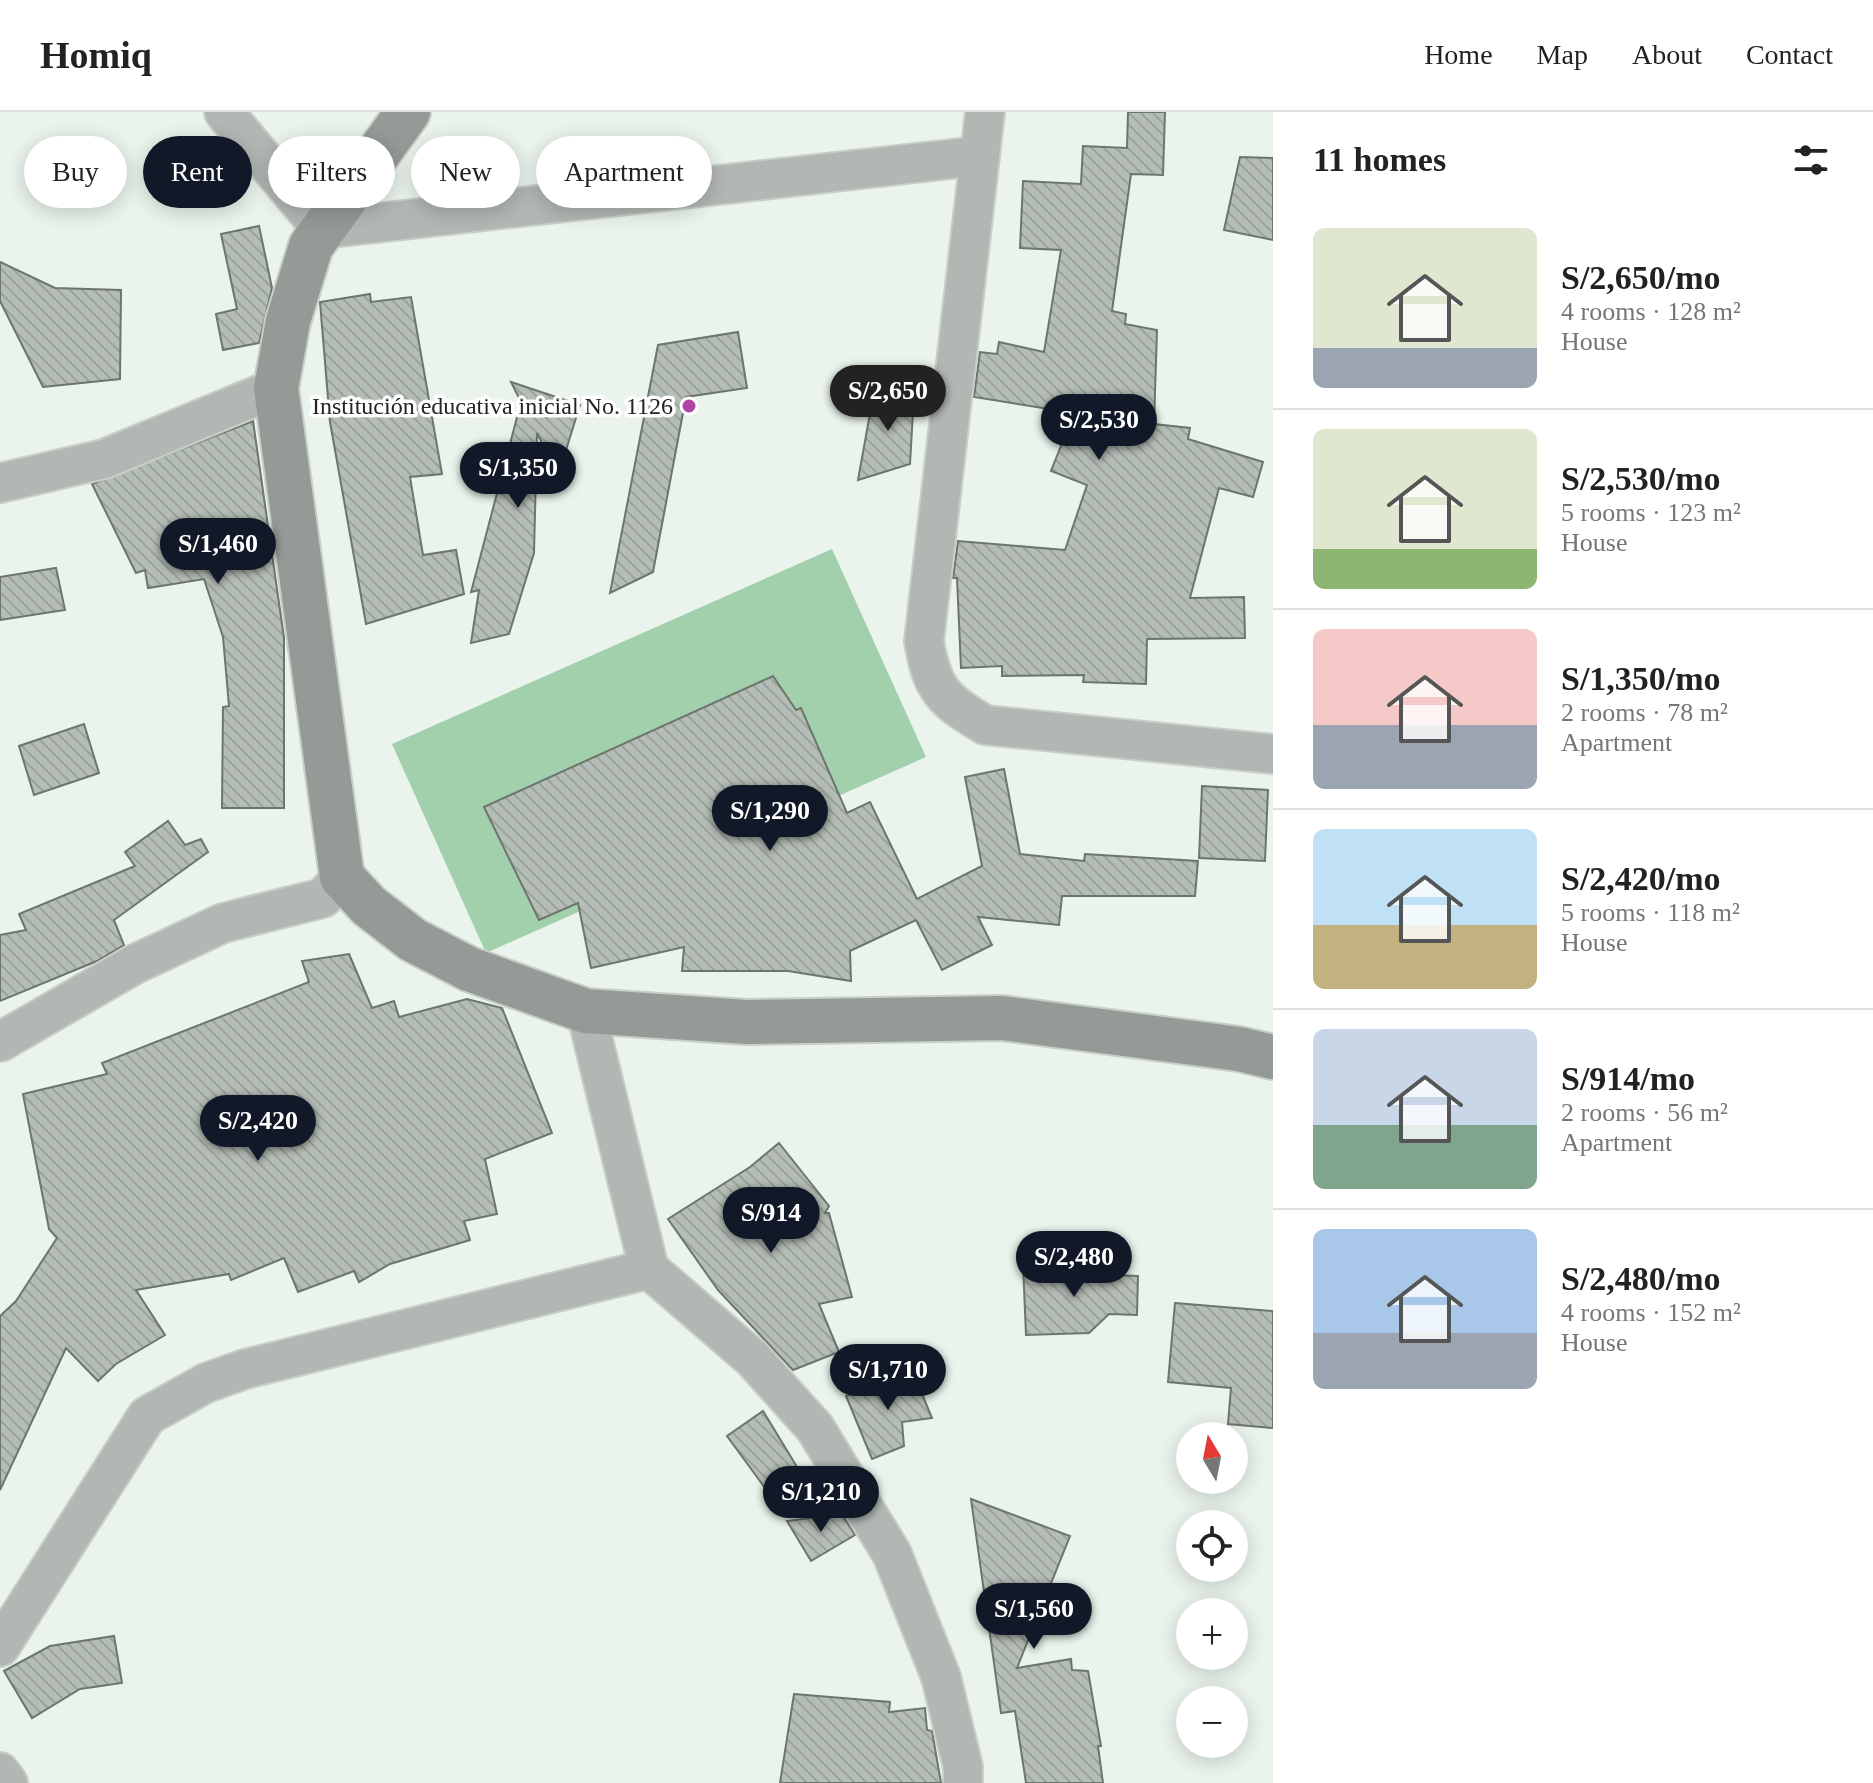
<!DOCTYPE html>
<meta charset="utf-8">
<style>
body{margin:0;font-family:"Times New Roman",serif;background:#f2f2f2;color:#222;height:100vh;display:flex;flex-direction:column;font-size:30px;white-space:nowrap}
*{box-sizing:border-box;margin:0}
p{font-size:26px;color:#767676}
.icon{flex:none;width:44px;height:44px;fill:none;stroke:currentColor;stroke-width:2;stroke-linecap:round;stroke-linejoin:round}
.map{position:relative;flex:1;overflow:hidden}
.drawer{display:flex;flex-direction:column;background:#fff;width:600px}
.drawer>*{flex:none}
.hud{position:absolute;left:24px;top:24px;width:760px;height:72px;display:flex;gap:16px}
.needle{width:52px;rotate:350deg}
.tools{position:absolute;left:1176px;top:1310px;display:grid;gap:16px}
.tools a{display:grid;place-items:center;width:72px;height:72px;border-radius:50%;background:#fff;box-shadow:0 4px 20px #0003;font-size:40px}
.price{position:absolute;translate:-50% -68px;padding:0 18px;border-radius:28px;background:#111827;color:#fff;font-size:26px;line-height:52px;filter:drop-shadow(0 2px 4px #0008)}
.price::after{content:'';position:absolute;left:50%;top:48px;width:24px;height:18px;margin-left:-12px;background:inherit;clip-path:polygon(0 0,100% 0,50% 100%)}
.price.current{background:#222;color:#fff}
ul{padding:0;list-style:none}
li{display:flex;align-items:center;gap:24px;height:200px;padding:0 40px}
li+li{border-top:2px solid #e0e0e0}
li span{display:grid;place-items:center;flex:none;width:224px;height:160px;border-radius:12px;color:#555}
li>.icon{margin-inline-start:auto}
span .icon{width:96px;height:96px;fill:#fffc;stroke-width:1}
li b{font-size:34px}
h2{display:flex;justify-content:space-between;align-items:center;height:96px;padding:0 40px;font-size:34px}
.tag{padding:0 28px;border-radius:36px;background:#fff;box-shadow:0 4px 20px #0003;font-size:28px;line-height:72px}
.tag.current{background:#111827;color:#fff}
header{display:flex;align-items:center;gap:48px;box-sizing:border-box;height:112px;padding:0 40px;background:#fff;border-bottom:2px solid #e0e0e0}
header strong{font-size:38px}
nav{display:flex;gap:44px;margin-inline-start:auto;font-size:28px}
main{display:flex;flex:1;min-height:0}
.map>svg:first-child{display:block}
.park{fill:#a2d0ac}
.building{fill:url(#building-back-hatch);stroke:#6c756e;stroke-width:2}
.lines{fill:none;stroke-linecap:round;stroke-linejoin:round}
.minor-casing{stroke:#c6cfc8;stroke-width:42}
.secondary-casing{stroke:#c6cfc8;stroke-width:48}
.minor{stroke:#b2b7b3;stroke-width:38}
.secondary{stroke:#949a95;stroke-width:44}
.poi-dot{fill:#b045a6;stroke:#fff;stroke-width:3}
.labels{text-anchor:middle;stroke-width:7;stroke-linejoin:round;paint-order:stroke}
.poi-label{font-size:24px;fill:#222623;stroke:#fff;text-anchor:end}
</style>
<header>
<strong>Homiq</strong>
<nav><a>Home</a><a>Map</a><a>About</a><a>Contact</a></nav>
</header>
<main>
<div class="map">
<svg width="1273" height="1671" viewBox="0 0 1273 1671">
<defs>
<pattern id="building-back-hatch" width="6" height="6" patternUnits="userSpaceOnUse" patternTransform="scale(2)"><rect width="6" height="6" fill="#b5beb6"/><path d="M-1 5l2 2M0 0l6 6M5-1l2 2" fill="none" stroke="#9ba39c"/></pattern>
</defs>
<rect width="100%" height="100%" fill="#eaf4ec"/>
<path class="park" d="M832,437L926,645L486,841L392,632Z"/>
<g class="building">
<path d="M1128,0H1165L1163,63L1131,62L1112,199L1126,202L1125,212L1157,218L1154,312L1190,316L1188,327L1263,350L1253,385L1219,376L1190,486L1244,485L1245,526L1147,527L1146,572L1083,570L1084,563L1002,564V554L961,556L957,466H953L958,429L1065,438L1087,373L1051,359L1074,301L974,285L980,240L997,242L999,230L1044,240L1061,138L1020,136L1023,69L1081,72L1083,34L1127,36Z"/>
<path d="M1240,45L1273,46V128L1224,118Z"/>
<path d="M259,114L272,176L259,231L223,238L216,202L237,197L221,122Z"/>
<path d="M0,150L55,176L121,178L120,267L43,275L0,189Z"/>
<path d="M370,182L371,190L411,185L442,362L410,365L423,443L456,438L464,482L366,512L330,310L320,190Z"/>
<path d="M738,220L747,276L686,285L653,460L610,481L658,233Z"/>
<path d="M511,270L580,293L558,364L537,321L534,441L509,522L471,531L479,478L471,480L521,290Z"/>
<path d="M875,274L914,282L910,352L858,368Z"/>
<path d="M253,309L284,526V696H222L223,595L229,594L223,525L204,467L148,476L145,458L136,461L92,372Z"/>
<path d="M56,456L65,498L0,508V465Z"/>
<path d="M773,564L796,598L801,596L847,701L870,690L917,787L982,754L965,665L1004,657L1020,742L1084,749L1085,742L1198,749L1195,784H1062L1059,813L978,805L992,833L942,858L916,808L850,839L851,869L788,859H682L684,835L591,856L578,791L539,808L484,695Z"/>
<path d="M84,612L99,661L34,683L19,634Z"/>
<path d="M1202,674L1268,678L1265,749L1199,746Z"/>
<path d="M168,709L185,733L201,727L208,740L114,808L124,833L97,849L0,889V823L26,818L19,802L135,754L125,740Z"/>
<path d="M349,842L372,896L394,889L399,905L467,887L502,896L552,1021L485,1047L497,1102L464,1109L470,1128L390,1152L359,1170L354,1159L298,1180L284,1146L231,1168L229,1162L136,1178L165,1223L116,1252L98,1269L66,1236L0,1378V1204L16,1189L57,1126L49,1117L23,982L107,962L102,951L309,870L302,849Z"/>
<path d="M779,1031L829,1094L825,1101H829L852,1185L819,1192L839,1240L793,1258L718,1178L668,1107L750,1055Z"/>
<path d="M1062,1151V1161L1138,1164L1137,1203L1109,1202L1089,1221L1026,1223L1023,1152Z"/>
<path d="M1175,1191L1273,1199V1316L1228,1312L1231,1276L1168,1270Z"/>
<path d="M912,1258L932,1306L902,1310L904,1334L872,1347L846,1284Z"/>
<path d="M763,1299L808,1373L773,1387L727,1324Z"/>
<path d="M971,1387L1070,1424L1017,1556L1071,1547L1072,1558L1088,1559L1101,1634H1098L1103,1671H1026L1015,1599L1001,1601Z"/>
<path d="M842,1402L855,1423L811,1449L787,1409Z"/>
<path d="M114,1524L122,1571L80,1577L32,1606L4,1559L50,1534Z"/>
<path d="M794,1582L890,1590L889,1600L925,1596L927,1618L932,1619L941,1671H780Z"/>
</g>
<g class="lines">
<defs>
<g id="minor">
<path d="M224,0L322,117L978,44"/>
<path d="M985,0L924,529C932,578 943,588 985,613L1273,642"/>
<path d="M0,371L104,347L276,276"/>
<path d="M586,899L649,1157L752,1246L815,1316L892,1442L941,1565L963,1655V1671"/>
<path d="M0,930L135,852L223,811L323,786L342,765"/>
<path d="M0,1535L147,1304L206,1271L245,1257L649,1157"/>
<path d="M0,1660L8,1671"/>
</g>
<path id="secondary" d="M408,0L311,134L288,209L276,276L342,765L369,794L413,828L469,857L586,899L747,910L1002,906L1239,937L1273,945"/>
</defs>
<use href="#minor" class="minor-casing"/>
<use href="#secondary" class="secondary-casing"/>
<use href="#minor" class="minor"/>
<use href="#secondary" class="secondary"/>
</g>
<circle class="poi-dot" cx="689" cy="294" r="8"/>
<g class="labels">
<g class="poi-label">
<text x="673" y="302">Institución educativa inicial No. 1126</text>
</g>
</g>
</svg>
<div class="tools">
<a><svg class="needle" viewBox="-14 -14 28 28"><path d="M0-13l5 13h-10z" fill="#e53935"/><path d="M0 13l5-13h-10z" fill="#767676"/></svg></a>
<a><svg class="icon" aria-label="locate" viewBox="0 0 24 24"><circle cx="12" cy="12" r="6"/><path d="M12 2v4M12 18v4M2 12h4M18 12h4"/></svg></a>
<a>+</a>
<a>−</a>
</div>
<b class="price current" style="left:888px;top:321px">S/2,650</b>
<b class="price" style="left:1099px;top:350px">S/2,530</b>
<b class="price" style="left:518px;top:398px">S/1,350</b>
<b class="price" style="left:218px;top:474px">S/1,460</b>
<b class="price" style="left:770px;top:741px">S/1,290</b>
<b class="price" style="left:258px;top:1051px">S/2,420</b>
<b class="price" style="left:771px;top:1143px">S/914</b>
<b class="price" style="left:1074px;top:1187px">S/2,480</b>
<b class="price" style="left:888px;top:1300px">S/1,710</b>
<b class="price" style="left:821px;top:1422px">S/1,210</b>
<b class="price" style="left:1034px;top:1539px">S/1,560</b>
<div class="hud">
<a class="tag">Buy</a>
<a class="tag current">Rent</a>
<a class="tag">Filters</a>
<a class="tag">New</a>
<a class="tag">Apartment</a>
</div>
</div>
<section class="drawer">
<h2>11 homes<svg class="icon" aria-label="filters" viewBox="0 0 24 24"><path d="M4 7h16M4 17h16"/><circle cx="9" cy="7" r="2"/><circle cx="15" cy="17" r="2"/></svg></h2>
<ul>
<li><span style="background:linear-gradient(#dfe7d0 75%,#9aa5b1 0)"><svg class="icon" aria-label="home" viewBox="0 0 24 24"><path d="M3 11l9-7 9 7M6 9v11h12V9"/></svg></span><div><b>S/2,650/mo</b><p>4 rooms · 128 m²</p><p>House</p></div></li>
<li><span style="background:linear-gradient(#dfe7d0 75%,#8fb573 0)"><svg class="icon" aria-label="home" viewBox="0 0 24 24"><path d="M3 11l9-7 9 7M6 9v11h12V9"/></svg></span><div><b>S/2,530/mo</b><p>5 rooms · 123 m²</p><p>House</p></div></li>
<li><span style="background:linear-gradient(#f6c9c9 60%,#9aa5b1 0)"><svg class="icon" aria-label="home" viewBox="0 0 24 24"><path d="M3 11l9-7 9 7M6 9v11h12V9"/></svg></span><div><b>S/1,350/mo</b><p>2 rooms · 78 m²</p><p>Apartment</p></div></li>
<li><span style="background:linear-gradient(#bfe0f5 60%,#c2b280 0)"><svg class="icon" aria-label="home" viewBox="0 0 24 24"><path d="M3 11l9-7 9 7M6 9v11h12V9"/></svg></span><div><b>S/2,420/mo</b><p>5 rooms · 118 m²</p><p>House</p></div></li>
<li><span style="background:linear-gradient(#c9d6e8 60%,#7fa58c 0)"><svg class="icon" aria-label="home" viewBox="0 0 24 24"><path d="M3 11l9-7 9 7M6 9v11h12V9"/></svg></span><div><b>S/914/mo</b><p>2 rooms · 56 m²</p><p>Apartment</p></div></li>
<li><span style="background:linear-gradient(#a9c7e8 65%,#9aa5b1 0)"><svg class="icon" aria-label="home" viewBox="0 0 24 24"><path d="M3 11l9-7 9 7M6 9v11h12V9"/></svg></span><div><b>S/2,480/mo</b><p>4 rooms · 152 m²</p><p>House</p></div></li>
</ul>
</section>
</main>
